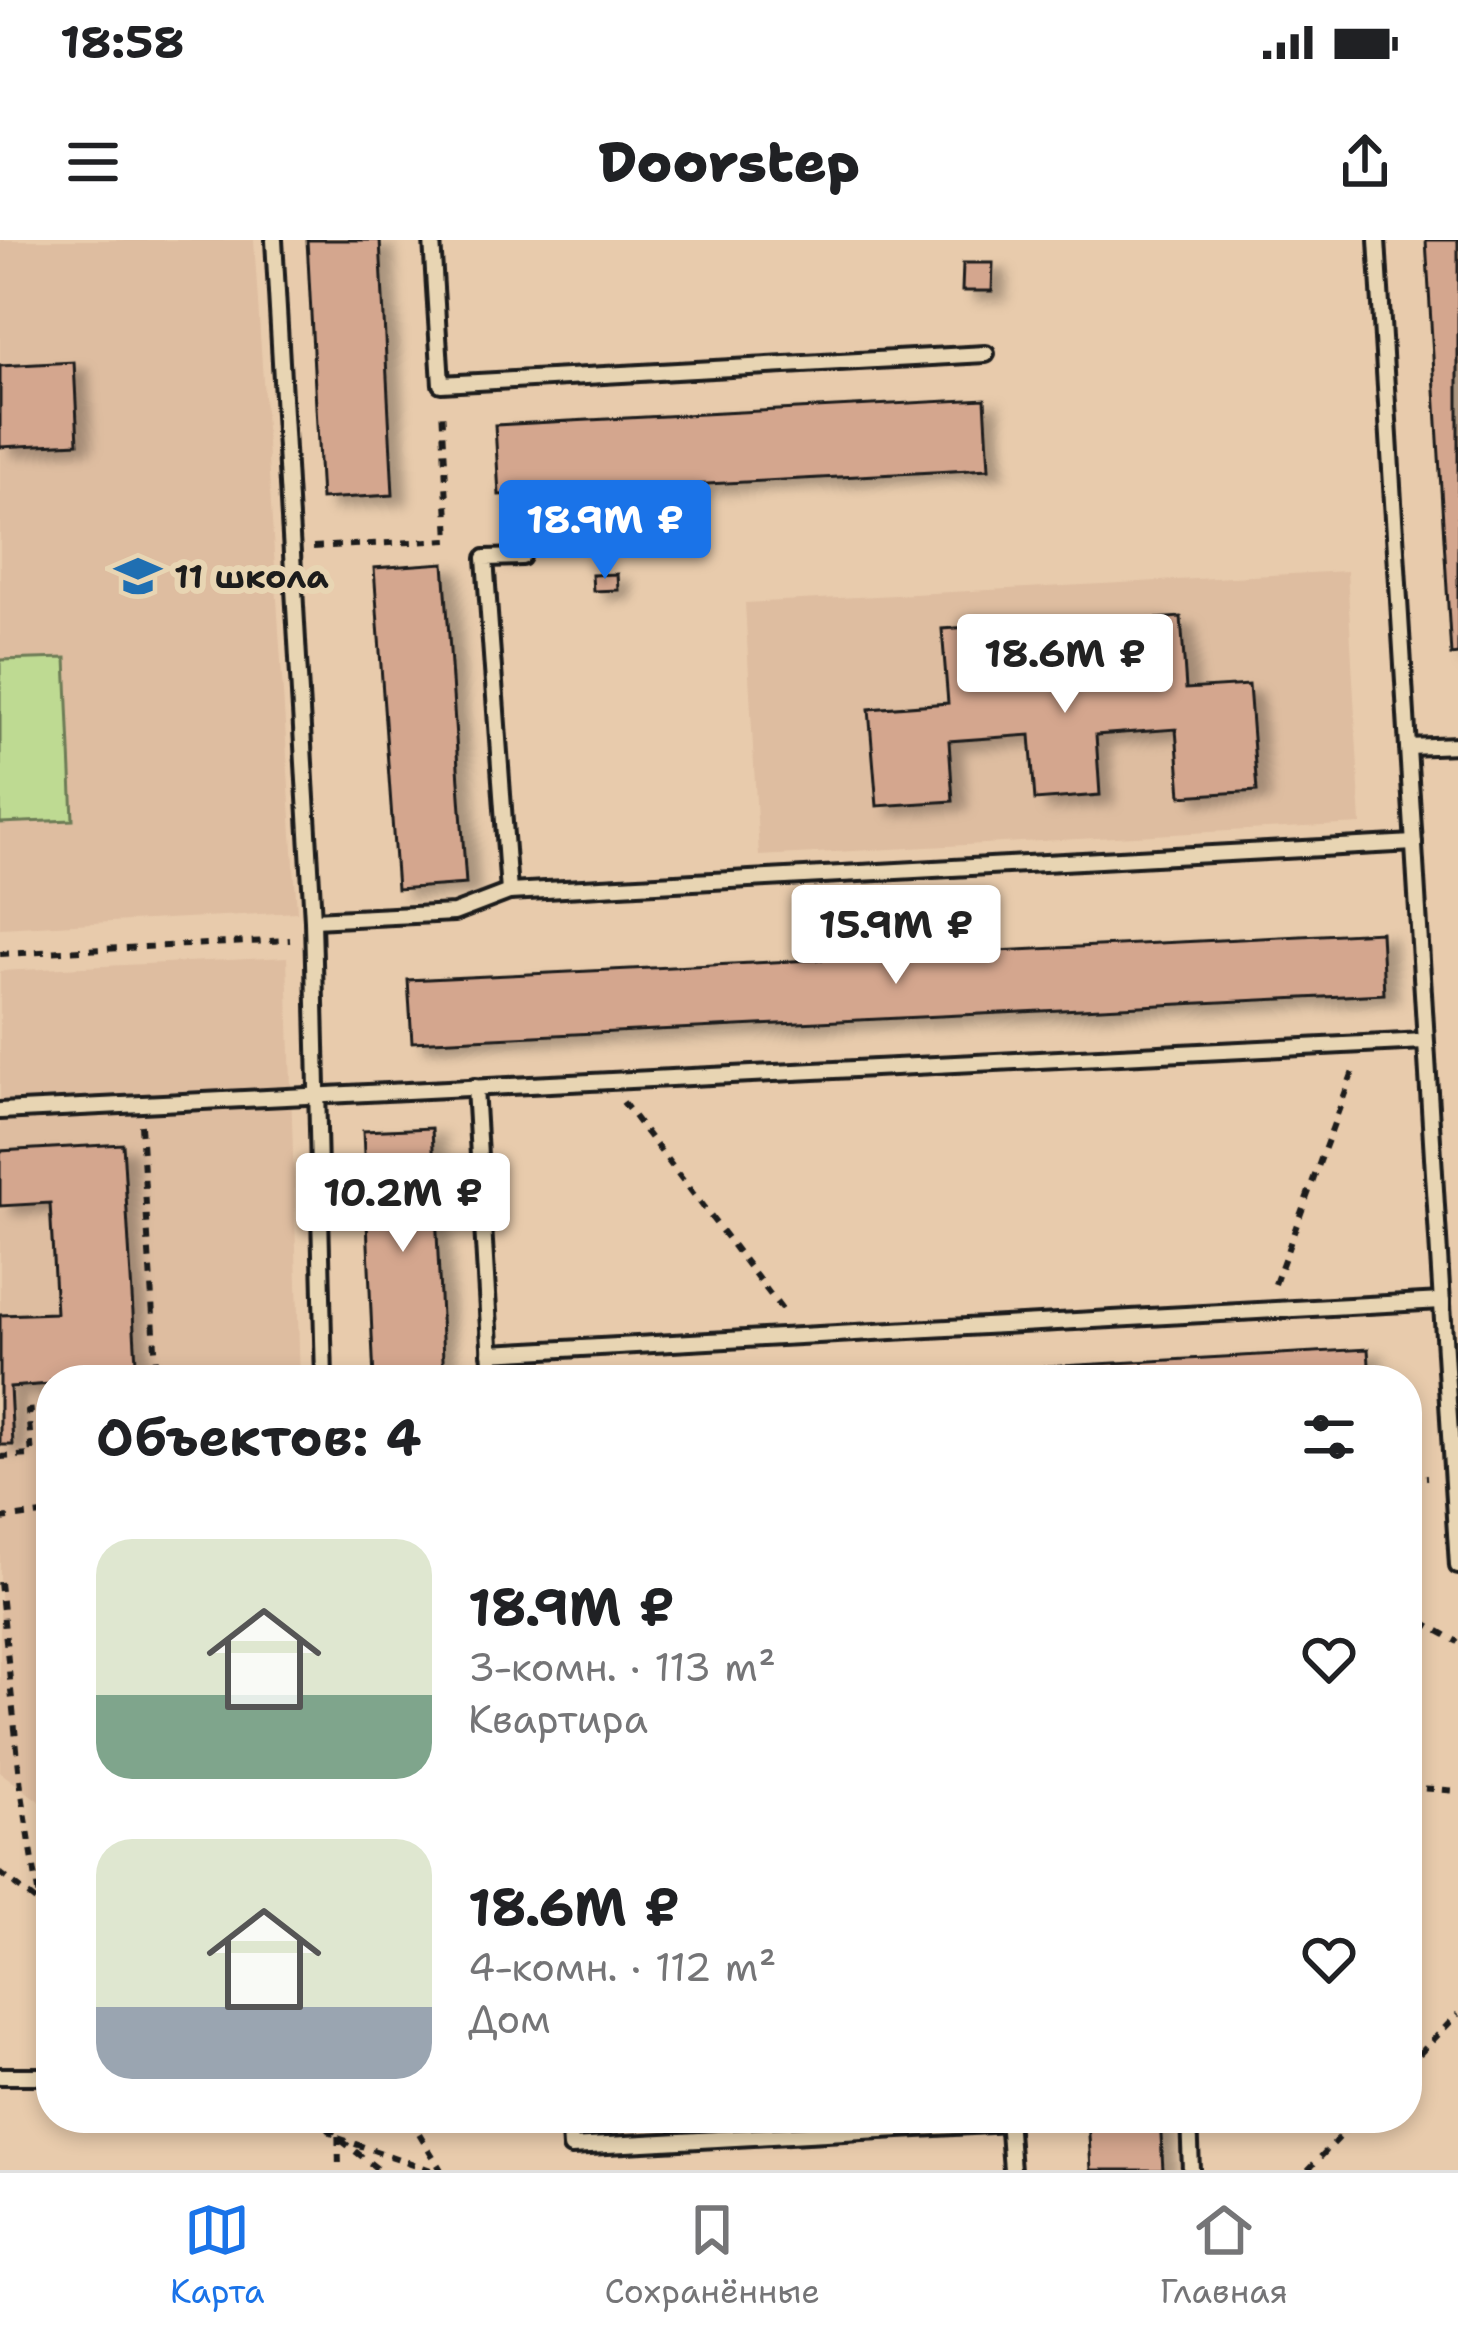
<!DOCTYPE html>
<html lang="ru">
<meta charset="utf-8">
<style>
body{margin:0;font-family:"Shantell Sans",sans-serif;background:#f2f2f2;color:#202124;height:100vh;display:flex;flex-direction:column;font-size:45px;white-space:nowrap}
*{box-sizing:border-box;margin:0}
p{font-size:39px;color:#757577}
.icon{flex:none;width:66px;height:66px;fill:none;stroke:currentColor;stroke-width:2;stroke-linecap:round;stroke-linejoin:round}
.map{position:relative;flex:1;overflow:hidden}
.side{position:absolute;left:36px;top:1125px;width:1386px;height:768px;display:flex;flex-direction:column;background:#fff;border-radius:48px;box-shadow:0 6px 18px #0003}
.side>*{flex:none}
.price{position:absolute;translate:-50% -102px;padding:0 27px;border-radius:12px;background:#fff;color:#222;font-size:39px;line-height:78px;filter:drop-shadow(0 3px 6px #0008)}
.price::after{content:'';position:absolute;left:50%;top:72px;width:36px;height:27px;margin-left:-18px;background:inherit;clip-path:polygon(0 0,100% 0,50% 100%)}
.price.active{background:#1a73e8;color:#fff}
ul{padding:0;list-style:none}
li{display:flex;align-items:center;gap:36px;height:300px;padding:0 60px}
li span{display:grid;place-items:center;flex:none;width:336px;height:240px;border-radius:36px;color:#555}
li>.icon{margin-inline-start:auto}
span .icon{width:144px;height:144px;fill:#fffc;stroke-width:1}
li b{font-size:51px}
h2{display:flex;justify-content:space-between;align-items:center;height:144px;padding:0 60px;font-size:51px}
.status{display:flex;justify-content:space-between;align-items:center;height:84px;padding:0 60px;background:#fff;direction:ltr}
.status svg{height:33px;fill:currentColor}
header{display:flex;justify-content:space-between;align-items:center;height:156px;padding:0 60px;background:#fff;font-size:54px;font-weight:800}
.dock{display:flex;justify-content:space-around;align-items:center;height:168px;border-top:3px solid #e0e0e0;background:#fff;font-size:33px;color:#757577}
.dock a{display:grid;justify-items:center;gap:6px}
.dock .active{color:#1a73e8}
.map>svg:first-child{display:block}
.built{fill:#debda0}
.green{fill:#beda92;stroke:#6d7b57;stroke-width:3}
.building{fill:#d4a68e;stroke:#1c1c1c;stroke-width:3;filter:url(#shadow)}
.lines{fill:none;stroke-linecap:round;stroke-linejoin:round}
.service-casing{stroke:#1c1c1c;stroke-width:22}
.path{stroke:#1c1c1c;stroke-width:6;stroke-dasharray:9 9;stroke-linecap:butt}
.service{stroke:#e8d5b3;stroke-width:14}
.labels{text-anchor:middle;stroke-width:12;stroke-linejoin:round;paint-order:stroke}
.poi-label{font-size:33px;font-weight:bold;fill:#1c1c1c;stroke:#e8d5b3;text-anchor:start}
</style>
<div class="status"><b>18:58</b><svg viewBox="0 0 49 12"><path d="M0 12V9h3v3zM5 12V6h3v6zM10 12V3h3v9zM15 12V0h3v12zM26 1h20v11H26zM47 4h2v5h-2z"/></svg></div>
<header><svg class="icon" aria-label="menu" viewBox="0 0 24 24"><path d="M4 6h16M4 12h16M4 18h16"/></svg>Doorstep<svg class="icon" aria-label="share" viewBox="0 0 24 24"><path d="M12 15V3M7 8l5-5 5 5M5 13v7h14v-7"/></svg></header>
<div class="map">
<svg width="1458" height="1930" viewBox="0 0 1458 1930">
<defs>
<filter id="shadow"><feDropShadow dx="13" dy="8" stdDeviation="6" flood-color="#0004"/></filter>
</defs>
<rect width="100%" height="100%" fill="#e8cbac"/>
<filter id="ink" filterUnits="userSpaceOnUse"><feTurbulence type="fractalNoise" baseFrequency=".00833" numOctaves="2"/><feDisplacementMap in="SourceGraphic" scale="24" xChannelSelector="R" yChannelSelector="G"/><feConvolveMatrix kernelMatrix="1 2 1 2 8 2 1 2 1" color-interpolation-filters="sRGB"/></filter>
<g filter="url(#ink)">
<g class="built">
<path d="M0,0H254L297,672L0,688Z"/>
<path d="M1347,331L1361,584L759,616L745,363Z"/>
<path d="M287,717L300,1140H51V1570L0,1532V731Z"/>
</g>
<path class="green" d="M66,418L73,580L0,583V420Z"/>
<g class="building">
<path d="M307,0H380L393,255L321,259Z"/>
<path d="M1426,0H1458V414L1451,415Z"/>
<path d="M963,23H993L992,51H962Z"/>
<path d="M74,122L78,203L0,207V126Z"/>
<path d="M985,159L989,229L499,255L495,185Z"/>
<path d="M444,323L466,644L397,649L374,328Z"/>
<path d="M617,334L618,350L593,351L592,335Z"/>
<path d="M1181,377L1186,449L1249,445L1257,551L1181,556L1176,489L1096,495L1100,555L1035,560L1030,495L949,501L953,561L877,566L869,469L948,463L942,389L1026,383L1030,448L1102,444L1098,383Z"/>
<path d="M1381,692L1384,754L412,802L408,740Z"/>
<path d="M432,888L444,1140H374L363,891Z"/>
<path d="M123,904L137,1140H51V1144L10,1147L13,1205H0V1075L56,1073L50,963L0,966V911Z"/>
<path d="M1368,1109L1370,1140H809Z"/>
<path d="M1088,1878H1160L1163,1930H1091Z"/>
</g>
<g class="lines">
<defs>
<g id="service">
<path d="M274,0L313,680L324,1140"/>
<path d="M432,0L441,144L986,114"/>
<path d="M1377,0L1458,1326"/>
<path d="M1408,507L1458,505"/>
<path d="M509,652L485,318L522,317"/>
<path d="M313,680L454,673L509,652L1414,603"/>
<path d="M475,847L492,1140"/>
<path d="M0,871L1425,801"/>
<path d="M490,1113L1442,1061"/>
<path d="M0,1836H51"/>
<path d="M569,1878L571,1907L1009,1883"/>
<path d="M1008,1878L1012,1930"/>
<path d="M1189,1878L1191,1930"/>
</g>
</defs>
<use href="#service" class="service-casing"/>
<g class="path">
<path d="M313,307L449,300L442,167"/>
<path d="M0,714L290,700"/>
<path d="M623,862L783,1071"/>
<path d="M141,885L157,1140"/>
<path d="M1275,1044L1355,826"/>
<path d="M0,1217L32,1215L28,1171L51,1169"/>
<path d="M1407,1238L1427,1237"/>
<path d="M0,1279L51,1273"/>
<path d="M0,1342L21,1548L40,1664"/>
<path d="M1407,1373L1458,1402"/>
<path d="M1407,1547L1458,1551"/>
<path d="M0,1633L51,1673"/>
<path d="M1407,1827L1458,1774"/>
<path d="M313,1878L379,1930"/>
<path d="M338,1878L339,1930"/>
<path d="M410,1878L441,1930"/>
<path d="M338,1898L431,1930"/>
<path d="M1308,1930L1358,1878"/>
</g>
<use href="#service" class="service"/>
</g>
</g>
<defs>
<symbol id="school-bare" viewBox="-9 -9 18 18"><path d="M0-5L7-2L0 1L-7-2ZM-4 1L0 2.5L4 1V4Q0 6-4 4Z" fill="#1f6fb2" stroke="#e8d5b3" stroke-width="2.5" paint-order="stroke"/></symbol>
</defs>
<g fill-rule="evenodd">
<use href="#school-bare" x="105" y="303" width="66" height="66"/>
</g>
<g class="labels">
<g class="poi-label">
<text x="174" y="348">11 школа</text>
</g>
</g>
</svg>
<b class="price active" style="left:605px;top:342px">18.9M ₽</b>
<b class="price" style="left:1065px;top:476px">18.6M ₽</b>
<b class="price" style="left:896px;top:747px">15.9M ₽</b>
<b class="price" style="left:403px;top:1015px">10.2M ₽</b>
<section class="side">
<h2>Объектов: 4<svg class="icon" aria-label="filters" viewBox="0 0 24 24"><path d="M4 7h16M4 17h16"/><circle cx="9" cy="7" r="2"/><circle cx="15" cy="17" r="2"/></svg></h2>
<ul>
<li><span style="background:linear-gradient(#dfe7d0 65%,#7fa58c 0)"><svg class="icon" aria-label="home" viewBox="0 0 24 24"><path d="M3 11l9-7 9 7M6 9v11h12V9"/></svg></span><div><b>18.9M ₽</b><p>3-комн. · 113 m²</p><p>Квартира</p></div><svg class="icon" aria-label="heart" viewBox="0 0 24 24"><path d="M12 20l-8-8c-3-5 5-10 8-4 3-6 11-1 8 4z"/></svg></li>
<li><span style="background:linear-gradient(#dfe7d0 70%,#9aa5b1 0)"><svg class="icon" aria-label="home" viewBox="0 0 24 24"><path d="M3 11l9-7 9 7M6 9v11h12V9"/></svg></span><div><b>18.6M ₽</b><p>4-комн. · 112 m²</p><p>Дом</p></div><svg class="icon" aria-label="heart" viewBox="0 0 24 24"><path d="M12 20l-8-8c-3-5 5-10 8-4 3-6 11-1 8 4z"/></svg></li>
</ul>
</section>
</div>
<nav class="dock">
<a class="active"><svg class="icon" aria-label="map" viewBox="0 0 24 24"><path d="M3 6l6-2 6 2 6-2v14l-6 2-6-2-6 2zM9 4v14M15 6v14"/></svg>Карта</a>
<a><svg class="icon" aria-label="saved" viewBox="0 0 24 24"><path d="M7 4h10v16l-5-4-5 4z"/></svg>Сохранённые</a>
<a><svg class="icon" aria-label="home" viewBox="0 0 24 24"><path d="M3 11l9-7 9 7M6 9v11h12V9"/></svg>Главная</a>
</nav>
